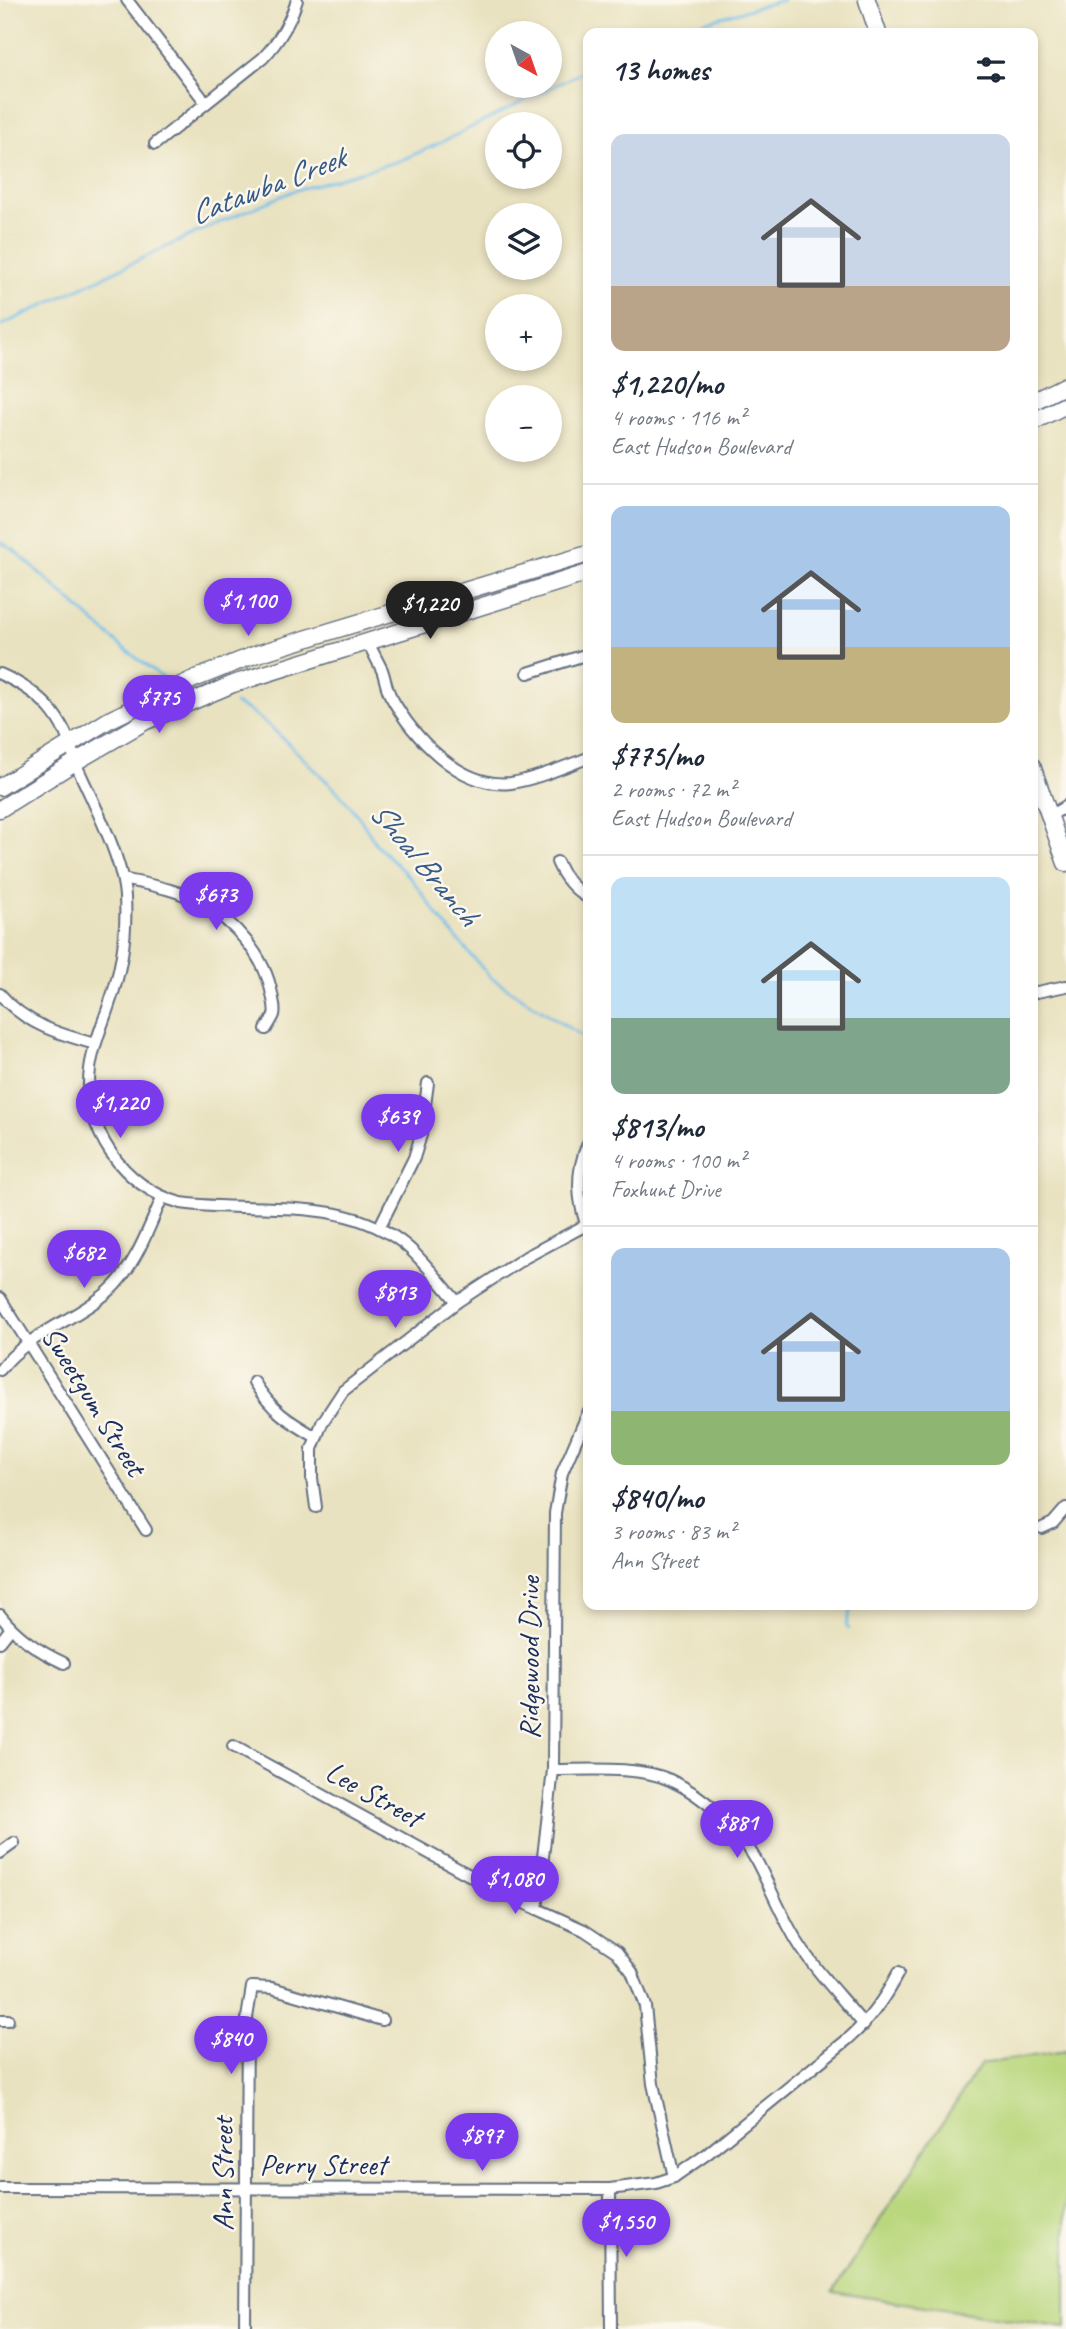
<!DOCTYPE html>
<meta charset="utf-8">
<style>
body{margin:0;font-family:Caveat,sans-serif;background:#f6f6f7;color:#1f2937;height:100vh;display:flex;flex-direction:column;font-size:26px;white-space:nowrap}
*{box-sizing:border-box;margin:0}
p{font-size:23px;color:#747a83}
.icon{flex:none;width:38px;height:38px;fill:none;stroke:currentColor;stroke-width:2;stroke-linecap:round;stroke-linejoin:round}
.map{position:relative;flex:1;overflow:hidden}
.side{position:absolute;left:583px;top:28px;width:455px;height:1582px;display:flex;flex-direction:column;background:#fff;border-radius:14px;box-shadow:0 4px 10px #0003}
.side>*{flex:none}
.needle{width:46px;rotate:140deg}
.fabs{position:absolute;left:485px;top:21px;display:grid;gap:14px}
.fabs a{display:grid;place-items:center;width:77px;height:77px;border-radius:50%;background:#fff;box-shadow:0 4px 10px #0003;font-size:35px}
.price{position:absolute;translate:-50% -60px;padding:0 16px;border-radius:24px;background:#7c3aed;color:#fff;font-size:23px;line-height:46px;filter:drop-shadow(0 2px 4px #0008)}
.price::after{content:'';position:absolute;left:50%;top:42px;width:21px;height:16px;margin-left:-10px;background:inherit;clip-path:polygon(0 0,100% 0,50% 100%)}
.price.selected{background:#222;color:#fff}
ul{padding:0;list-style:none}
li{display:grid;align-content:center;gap:14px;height:371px;padding:0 28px}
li+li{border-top:2px solid #e0e1e3}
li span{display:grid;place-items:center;height:217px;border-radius:14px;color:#555}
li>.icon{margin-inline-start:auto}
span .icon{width:126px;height:126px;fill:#fffc;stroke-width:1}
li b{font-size:30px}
h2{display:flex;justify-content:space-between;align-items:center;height:84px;padding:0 28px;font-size:30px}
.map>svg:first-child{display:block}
.green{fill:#b9d77d;stroke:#6a836e;stroke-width:2}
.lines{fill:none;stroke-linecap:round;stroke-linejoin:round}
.stream{stroke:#71beeb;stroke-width:2.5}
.minor-casing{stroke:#636e80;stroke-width:14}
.secondary-casing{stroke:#636e80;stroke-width:19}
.minor{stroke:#fff;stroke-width:10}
.secondary{stroke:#fff;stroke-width:16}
.labels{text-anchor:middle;stroke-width:5;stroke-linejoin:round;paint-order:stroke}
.street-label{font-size:30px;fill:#1b2f5e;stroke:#fbf7ec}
.water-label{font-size:32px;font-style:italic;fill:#355a88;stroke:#fbf7ec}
</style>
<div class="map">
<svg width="1066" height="2329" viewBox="0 0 1066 2329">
<rect width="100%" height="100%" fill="#fbf7ec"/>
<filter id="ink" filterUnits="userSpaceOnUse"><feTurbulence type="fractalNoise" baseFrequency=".0143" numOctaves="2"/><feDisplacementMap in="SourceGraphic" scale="14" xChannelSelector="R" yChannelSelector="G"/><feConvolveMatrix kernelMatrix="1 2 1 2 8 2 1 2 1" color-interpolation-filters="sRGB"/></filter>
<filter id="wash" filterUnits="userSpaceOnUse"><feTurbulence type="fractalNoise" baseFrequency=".00686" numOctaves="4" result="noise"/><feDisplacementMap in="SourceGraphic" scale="28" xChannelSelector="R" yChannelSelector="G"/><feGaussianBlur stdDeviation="1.57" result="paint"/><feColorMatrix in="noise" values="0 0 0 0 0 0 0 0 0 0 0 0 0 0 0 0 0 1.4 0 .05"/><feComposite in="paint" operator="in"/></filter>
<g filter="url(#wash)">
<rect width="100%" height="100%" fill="#e9e2c0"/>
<path class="green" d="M1066,2051V2328L833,2292L981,2064Z"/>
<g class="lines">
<g class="stream">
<path d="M663,33L783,0"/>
<path d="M0,326L202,230L293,191L399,161L438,144L588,69"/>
<path d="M0,542L14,550L121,646L163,678"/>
<path d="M235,704L250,711L272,728L339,793L359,817L376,844L412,880L446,926L490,977L588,1040"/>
<path d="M848,1629L846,1625L852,1605"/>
</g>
</g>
</g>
<g filter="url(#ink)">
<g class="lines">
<defs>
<g id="minor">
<path d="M127,0L206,103"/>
<path d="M155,144L263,58C280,40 290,23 297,0"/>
<path d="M367,641C372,650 377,660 382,670C385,678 386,687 390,695C412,736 460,789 511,783C537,779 563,767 588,758"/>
<path d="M528,673L588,654"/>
<path d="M0,674C41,692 65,717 75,762C91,799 123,858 125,897C127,933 122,968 110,1002C103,1024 93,1045 90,1069C82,1128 123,1188 181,1203C256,1214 348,1193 410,1249C427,1265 442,1284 457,1302"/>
<path d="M1050,816L1066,806"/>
<path d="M557,862C564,878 573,889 588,898"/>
<path d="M123,879C150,885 177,889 201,903C234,921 265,956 272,994C273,1001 276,1008 274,1015C272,1020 268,1025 266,1029"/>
<path d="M1032,993L1066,986"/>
<path d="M0,994C25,1024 59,1034 95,1044"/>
<path d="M588,1143C575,1173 577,1199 588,1230"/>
<path d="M379,1228L414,1158L421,1135L428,1083"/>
<path d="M0,1298L146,1530"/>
<path d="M0,1370C28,1333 75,1321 109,1291C135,1267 148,1230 162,1198"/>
<path d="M254,1382C272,1411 287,1420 316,1437"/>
<path d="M316,1507L312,1478V1449L322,1423L343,1391L457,1302L526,1257L586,1225"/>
<path d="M1042,1528L1053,1523L1066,1508"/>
<path d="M0,1615C16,1636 40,1652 64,1663"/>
<path d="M0,1642L11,1628"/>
<path d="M233,1746L502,1893L584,1930L617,1952L632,1972L645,2006L653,2084L674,2177"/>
<path d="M553,1770C587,1770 639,1766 670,1780C705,1796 737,1827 756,1860C771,1888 782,1918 800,1946C818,1974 843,1999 864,2025"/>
<path d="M0,1853L14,1843"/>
<path d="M537,1909L553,1770L555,1513L562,1473L588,1413"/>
<path d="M0,2020H8"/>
<path d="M0,2188L610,2189L656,2183L674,2177L707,2154L848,2039C870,2020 885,1998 898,1973"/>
<path d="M610,2189L611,2329"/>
<path d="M245,2329L247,2018L252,1987L272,1988L382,2020"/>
</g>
<g id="secondary">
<path d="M867,0L878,33"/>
<path d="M1032,402L1066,385"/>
<path d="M1032,422L1066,405"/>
<path d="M1032,766L1066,863"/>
<path d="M0,787L109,720L194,679L254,655L331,631L588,554"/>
<path d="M0,809L75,762L144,722L233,684L588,573"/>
</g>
</defs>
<use href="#minor" class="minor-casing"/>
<use href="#secondary" class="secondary-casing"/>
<use href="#minor" class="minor"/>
<use href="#secondary" class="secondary"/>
</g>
</g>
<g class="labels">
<g class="street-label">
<text transform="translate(94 1401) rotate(58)" y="10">Sweetgum Street</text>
<text transform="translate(529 1658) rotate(-90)" y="10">Ridgewood Drive</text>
<text transform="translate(374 1794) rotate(29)" y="10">Lee Street</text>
<text x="323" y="2174">Perry Street</text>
<text transform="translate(222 2174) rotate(-90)" y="10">Ann Street</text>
</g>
<g class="water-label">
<text transform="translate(267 185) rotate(-21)" y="11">Catawba Creek</text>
<text transform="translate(425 863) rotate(50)" y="11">Shoal Branch</text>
</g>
</g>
</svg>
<div class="fabs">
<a><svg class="needle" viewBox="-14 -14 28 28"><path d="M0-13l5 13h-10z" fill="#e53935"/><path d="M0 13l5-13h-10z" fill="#747a83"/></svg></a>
<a><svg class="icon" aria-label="locate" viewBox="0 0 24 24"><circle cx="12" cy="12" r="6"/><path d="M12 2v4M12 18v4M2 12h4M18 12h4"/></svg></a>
<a><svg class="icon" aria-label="layers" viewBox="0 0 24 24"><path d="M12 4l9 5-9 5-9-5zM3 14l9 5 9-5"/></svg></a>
<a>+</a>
<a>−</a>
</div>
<b class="price" style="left:248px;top:638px">$1,100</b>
<b class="price selected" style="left:430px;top:641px">$1,220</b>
<b class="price" style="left:159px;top:735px">$775</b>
<b class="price" style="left:216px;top:932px">$673</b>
<b class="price" style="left:120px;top:1140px">$1,220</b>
<b class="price" style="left:398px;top:1154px">$639</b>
<b class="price" style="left:84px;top:1290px">$682</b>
<b class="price" style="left:395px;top:1330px">$813</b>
<b class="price" style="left:737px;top:1860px">$881</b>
<b class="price" style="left:515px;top:1916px">$1,080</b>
<b class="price" style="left:231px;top:2076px">$840</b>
<b class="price" style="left:482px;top:2173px">$897</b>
<b class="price" style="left:626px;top:2259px">$1,550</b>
<section class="side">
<h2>13 homes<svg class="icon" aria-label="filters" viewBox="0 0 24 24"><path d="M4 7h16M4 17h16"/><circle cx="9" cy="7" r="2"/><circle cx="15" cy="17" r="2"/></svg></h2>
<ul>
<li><span style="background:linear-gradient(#c9d6e8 70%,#b9a48a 0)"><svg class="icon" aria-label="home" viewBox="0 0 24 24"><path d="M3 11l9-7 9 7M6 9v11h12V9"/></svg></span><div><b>$1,220/mo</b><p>4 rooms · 116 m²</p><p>East Hudson Boulevard</p></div></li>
<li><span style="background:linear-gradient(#a9c7e8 65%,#c2b280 0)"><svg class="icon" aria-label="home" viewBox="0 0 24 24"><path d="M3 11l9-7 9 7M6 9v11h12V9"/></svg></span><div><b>$775/mo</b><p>2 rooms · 72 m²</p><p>East Hudson Boulevard</p></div></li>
<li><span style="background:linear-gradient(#bfe0f5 65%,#7fa58c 0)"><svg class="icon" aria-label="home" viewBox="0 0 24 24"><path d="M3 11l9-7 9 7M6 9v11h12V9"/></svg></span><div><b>$813/mo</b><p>4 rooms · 100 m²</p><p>Foxhunt Drive</p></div></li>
<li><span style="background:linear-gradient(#a9c7e8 75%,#8fb573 0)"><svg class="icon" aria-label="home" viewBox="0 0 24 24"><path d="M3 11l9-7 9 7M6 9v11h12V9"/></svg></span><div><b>$840/mo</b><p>3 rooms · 83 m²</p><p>Ann Street</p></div></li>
</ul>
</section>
</div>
